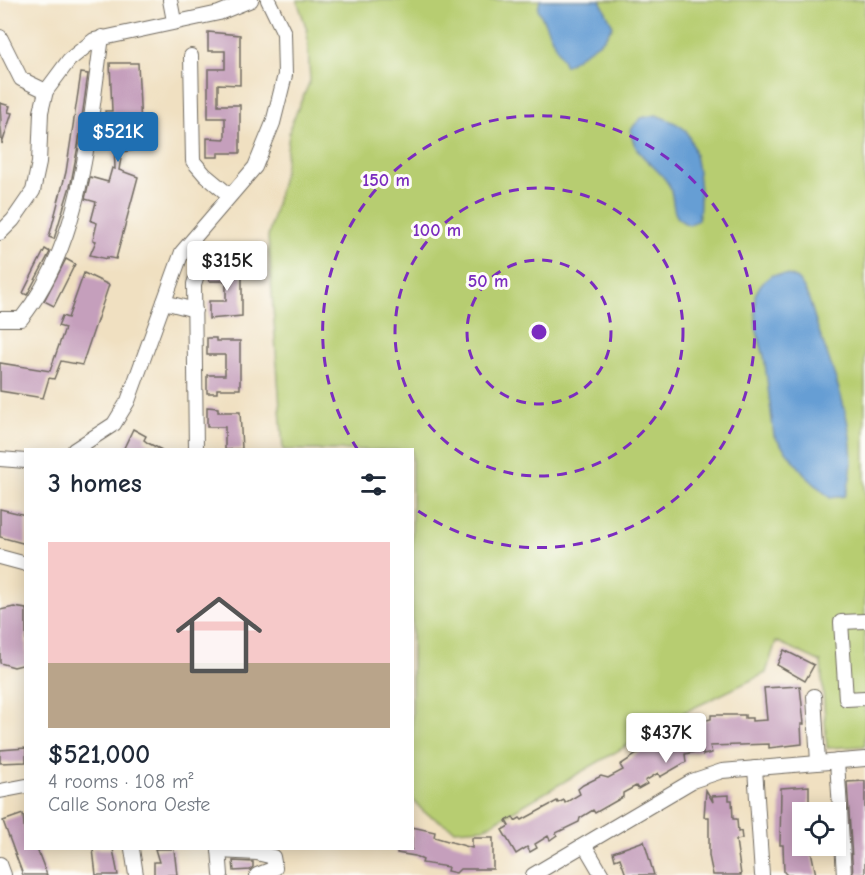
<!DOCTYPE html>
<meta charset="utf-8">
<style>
body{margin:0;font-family:"Comic Neue",sans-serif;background:#f2f2f3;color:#1f2937;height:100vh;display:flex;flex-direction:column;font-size:22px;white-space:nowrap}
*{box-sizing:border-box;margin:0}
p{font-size:20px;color:#747a83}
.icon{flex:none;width:33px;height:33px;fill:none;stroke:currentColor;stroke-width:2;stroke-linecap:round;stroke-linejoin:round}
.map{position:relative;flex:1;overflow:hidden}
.details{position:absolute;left:24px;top:448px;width:390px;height:402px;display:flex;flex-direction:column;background:#fff;border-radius:0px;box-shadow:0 3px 15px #0003}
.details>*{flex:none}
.tools{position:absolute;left:792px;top:802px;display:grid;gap:12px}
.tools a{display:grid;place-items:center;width:54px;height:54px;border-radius:0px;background:#fff;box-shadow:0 3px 15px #0003;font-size:30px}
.price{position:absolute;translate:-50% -51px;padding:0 14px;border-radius:6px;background:#fff;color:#222;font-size:20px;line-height:39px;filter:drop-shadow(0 2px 3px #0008)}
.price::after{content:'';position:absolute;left:50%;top:36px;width:18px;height:14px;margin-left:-9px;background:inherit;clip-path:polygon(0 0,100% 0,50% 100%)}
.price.current{background:#1f6fb2;color:#fff}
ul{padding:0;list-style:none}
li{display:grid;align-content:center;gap:12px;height:318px;padding:0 24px}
li span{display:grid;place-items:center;height:186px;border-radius:0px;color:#555}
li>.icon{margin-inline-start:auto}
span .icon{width:108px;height:108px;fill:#fffc;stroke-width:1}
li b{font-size:26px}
h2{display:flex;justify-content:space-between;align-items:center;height:72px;padding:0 24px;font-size:26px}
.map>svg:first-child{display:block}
.green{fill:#b7cd71;stroke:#717c4e;stroke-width:1.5}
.water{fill:#669ed4;stroke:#486480;stroke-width:1.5}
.building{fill:#c59fbc}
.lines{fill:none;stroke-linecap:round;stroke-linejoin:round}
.minor-casing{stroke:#706a60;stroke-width:16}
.minor{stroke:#fff;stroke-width:14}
.ring{fill:none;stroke:#7b2cbf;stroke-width:3;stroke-dasharray:10 8}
.centre{fill:#7b2cbf;stroke:#fdfcf7;stroke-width:3}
.ring-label{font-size:18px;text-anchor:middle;font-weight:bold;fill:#7b2cbf;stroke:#fdfcf7;stroke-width:6;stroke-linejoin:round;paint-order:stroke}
</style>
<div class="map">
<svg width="865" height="875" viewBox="0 0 865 875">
<rect width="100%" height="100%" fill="#fdfcf7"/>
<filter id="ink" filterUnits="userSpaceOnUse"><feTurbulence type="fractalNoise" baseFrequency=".0167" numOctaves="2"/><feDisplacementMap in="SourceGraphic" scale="12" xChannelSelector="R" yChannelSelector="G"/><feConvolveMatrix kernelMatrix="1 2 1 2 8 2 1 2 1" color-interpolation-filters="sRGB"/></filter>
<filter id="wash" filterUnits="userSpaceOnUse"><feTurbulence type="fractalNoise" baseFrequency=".008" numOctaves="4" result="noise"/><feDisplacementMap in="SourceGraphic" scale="24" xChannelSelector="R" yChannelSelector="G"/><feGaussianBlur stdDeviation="1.35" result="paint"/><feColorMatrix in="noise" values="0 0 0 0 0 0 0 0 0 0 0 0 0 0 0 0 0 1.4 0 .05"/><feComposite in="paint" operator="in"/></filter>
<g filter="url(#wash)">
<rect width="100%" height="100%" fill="#f0e0c1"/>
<path class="green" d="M297,0H865V746L827,748L821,662L776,641L766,673L685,712L484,828L455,830L424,812L412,799V450H283L268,237L284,172L290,127L310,81L307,30Z"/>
<g class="water">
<path d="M540,0H600L613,26L603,40L565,66L538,9Z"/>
<path d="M656,115C665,119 678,122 685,130C698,147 703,200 698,220L689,225C666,217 678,197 667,182C654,163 631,154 631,129L641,118Z"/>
<path d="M772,275C781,275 791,273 798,280C810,294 813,315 819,331C835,377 865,448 845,496L830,498L807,477L774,436L764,356L756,328L755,307V295L761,284Z"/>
</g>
<g id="blocks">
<g class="building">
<path d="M208,32L240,35V85L218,84V105H240V153H218V157H207V138L225,139V118H208V69H225V51H208Z"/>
<path d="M110,63H138L142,149L122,152L119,170L138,177L116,259L107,257V259L90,255L96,241L93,240L97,223L91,221L96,202L85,199L90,177L108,182L112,168L115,169L113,120L106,121L105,111H112Z"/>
<path d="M81,73L88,74L78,146L71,183L54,239L49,237L66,172Z"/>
<path d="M0,103L10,106L8,112L12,113L2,144Z"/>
<path d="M45,249L50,252L27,295L23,293Z"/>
<path d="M66,259L75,264L54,306L44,301Z"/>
<path d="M210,263H219V267H242V316L209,319V301H226V281H209Z"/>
<path d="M84,273L109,285L82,365L61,361L54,379L49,378L43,398L0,391V363L50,371L65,328L58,326L62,316L68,318Z"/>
<path d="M207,338H216V341H240V389H217V393H207V375H225V355H207Z"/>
<path d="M207,407L218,408V412H240L242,449L225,450V427H207Z"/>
<path d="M133,429L146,436L144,440L148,443L162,450H123Z"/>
<path d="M0,509L26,515V544L0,537Z"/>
<path d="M14,607L26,609V664L14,667L0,663V610Z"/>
<path d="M784,650L814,665L805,681L777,665Z"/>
<path d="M800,686L804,724H801L802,744L769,748V744L710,746L712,753L703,755L702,750L685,754L686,762L660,777L658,773L645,781L647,784L638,789L636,786L623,793V797L595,813L593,810L580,818L579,822L556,833L557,835L550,840L548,836L535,844L537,848L530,852L527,847L516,854L502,830L509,826L506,821L513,817L515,821L520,818L522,820L557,801L558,803L564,800L565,803L580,794L578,789L583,785L601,776L608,778L623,770L620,765L652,744L664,740L665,742L671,739L672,742L686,734L685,725L711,719V715H745V718H752V721L767,720L764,688Z"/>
<path d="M26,748V762L0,763V750Z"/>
<path d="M865,781V874L853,875L847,782Z"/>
<path d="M809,786V813H802V846H810L816,875H787L784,872L783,845H780L781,788Z"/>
<path d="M706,790L713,802L712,796L729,795V800H732L733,819H737L738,832L741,831L742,839L736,840L741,875H713L709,856V817H704Z"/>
<path d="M23,814L26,849H37L47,875H23L3,821Z"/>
<path d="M412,827L435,832L434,837L472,848V838H493V869H460L456,873L447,871L448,867L422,863L423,860L415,856L397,853V849H412Z"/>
<path d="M644,841L654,875H626L620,858L615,860L613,852Z"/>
<path d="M93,849H113L118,875H96Z"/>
<path d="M155,849H174L177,875H154V862H159Z"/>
<path d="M233,861L253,862V867L250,870L234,871Z"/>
</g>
</g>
</g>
<g filter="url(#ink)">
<use href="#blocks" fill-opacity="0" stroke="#706a60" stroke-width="1.5"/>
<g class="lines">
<defs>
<g id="minor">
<path d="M170,0L174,21"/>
<path d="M0,37L21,79L46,91"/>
<path d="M191,56L193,161L205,175L229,195"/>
<path d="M0,233L13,220L33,191L39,163L41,112L46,91L69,60L94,40L219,13L251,0"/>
<path d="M164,302L195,310"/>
<path d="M0,319H21C83,242 88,132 102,37"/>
<path d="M74,450L114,424L128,401L182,252L255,167L273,123L285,75L284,33L268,0"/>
<path d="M196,450L194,284L203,257"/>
<path d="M0,459L26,461"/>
<path d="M0,557L26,564"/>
<path d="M865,621L841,622L846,699L865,698"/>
<path d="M814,696L818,762"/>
<path d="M837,761L844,875"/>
<path d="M755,768L762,875"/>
<path d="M0,791L26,786"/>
<path d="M585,846L602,875"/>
<path d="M132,849L136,875"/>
<path d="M219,849L221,875"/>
<path d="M219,851L257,853L273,857L275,868L257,875"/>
<path d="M0,864L4,875"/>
<path d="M533,875L692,781L722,771L865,759"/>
</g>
</defs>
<use href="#minor" class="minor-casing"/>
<use href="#minor" class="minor"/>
</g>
</g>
<g class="ring">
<circle cx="539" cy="332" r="72"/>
<circle cx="539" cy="332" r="144"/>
<path d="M358 450A216 216 0 1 1 414 508"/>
</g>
<circle cx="539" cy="332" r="9" class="centre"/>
<g class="ring-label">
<text x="386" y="186">150 m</text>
<text x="437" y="236">100 m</text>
<text x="488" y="287">50 m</text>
</g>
</svg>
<div class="tools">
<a><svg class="icon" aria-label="locate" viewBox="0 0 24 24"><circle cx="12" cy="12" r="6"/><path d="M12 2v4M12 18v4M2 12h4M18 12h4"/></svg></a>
</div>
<b class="price current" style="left:118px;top:163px">$521K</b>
<b class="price" style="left:227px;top:292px">$315K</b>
<b class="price" style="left:666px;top:764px">$437K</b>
<section class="details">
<h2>3 homes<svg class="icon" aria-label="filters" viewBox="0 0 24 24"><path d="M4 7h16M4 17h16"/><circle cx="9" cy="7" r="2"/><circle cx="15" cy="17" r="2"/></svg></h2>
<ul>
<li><span style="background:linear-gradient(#f6c9c9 65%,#b9a48a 0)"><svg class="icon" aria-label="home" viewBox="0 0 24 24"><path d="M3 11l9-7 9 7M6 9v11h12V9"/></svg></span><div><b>$521,000</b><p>4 rooms · 108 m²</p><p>Calle Sonora Oeste</p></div></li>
</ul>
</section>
</div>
